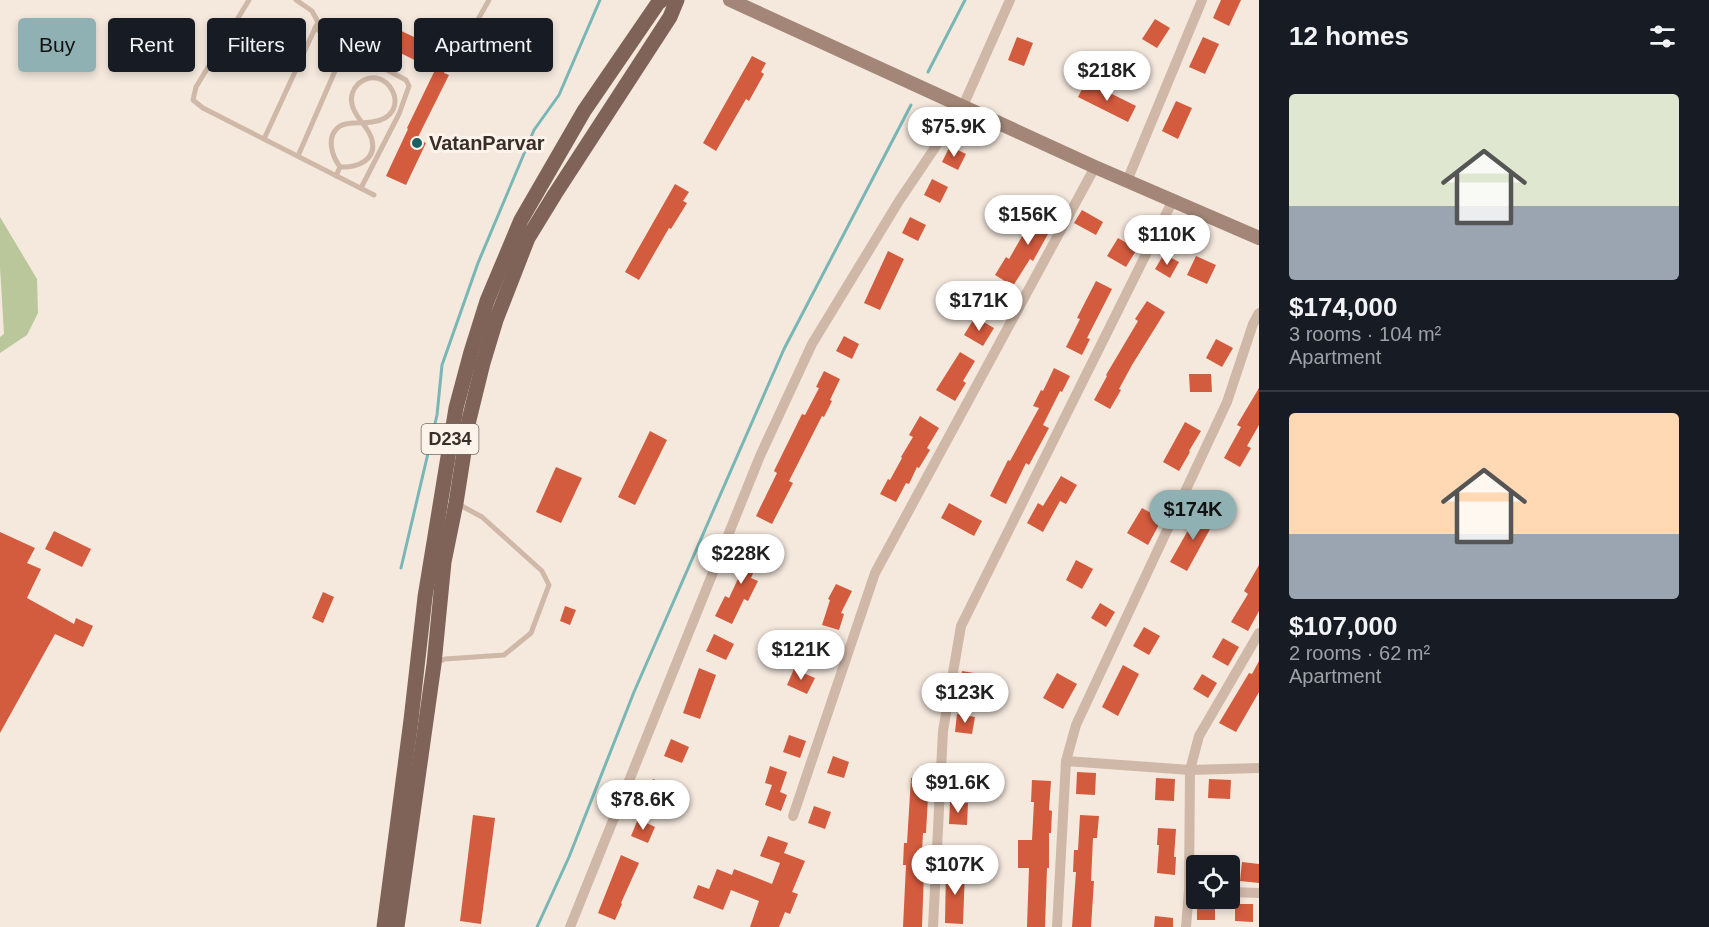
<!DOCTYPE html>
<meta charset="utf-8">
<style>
body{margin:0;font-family:Arial,sans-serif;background:#20242c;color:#f1f3f6;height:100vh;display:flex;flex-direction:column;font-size:22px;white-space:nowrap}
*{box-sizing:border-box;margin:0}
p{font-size:20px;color:#9ea1a6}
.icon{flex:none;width:33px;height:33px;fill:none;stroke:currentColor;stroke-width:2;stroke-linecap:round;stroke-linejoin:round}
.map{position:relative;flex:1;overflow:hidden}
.panel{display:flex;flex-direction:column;background:#171b24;width:450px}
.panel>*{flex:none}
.hud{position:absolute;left:18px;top:18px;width:570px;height:54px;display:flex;gap:12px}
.tools{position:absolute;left:1186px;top:855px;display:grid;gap:12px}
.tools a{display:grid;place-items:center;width:54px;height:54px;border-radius:6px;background:#171b24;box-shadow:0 3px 9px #0003;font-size:30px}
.price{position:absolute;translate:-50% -51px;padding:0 14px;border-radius:21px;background:#fff;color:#222;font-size:20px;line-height:39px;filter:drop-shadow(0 2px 3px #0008)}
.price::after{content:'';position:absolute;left:50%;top:36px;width:18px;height:14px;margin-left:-9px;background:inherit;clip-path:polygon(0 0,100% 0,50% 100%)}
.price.active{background:#90b1b3;color:#111}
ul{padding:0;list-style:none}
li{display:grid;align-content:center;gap:12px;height:318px;padding:0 30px}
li+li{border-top:2px solid #363941}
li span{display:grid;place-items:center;height:186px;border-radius:6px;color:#555}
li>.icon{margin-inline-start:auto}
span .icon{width:108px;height:108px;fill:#fffc;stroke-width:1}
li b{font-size:26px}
h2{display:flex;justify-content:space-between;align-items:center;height:72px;padding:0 30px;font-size:26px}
.chip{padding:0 21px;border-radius:6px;background:#171b24;box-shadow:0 3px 9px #0003;font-size:21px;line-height:54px}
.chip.active{background:#90b1b3;color:#111}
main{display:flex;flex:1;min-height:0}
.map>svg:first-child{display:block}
.green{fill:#bac79b}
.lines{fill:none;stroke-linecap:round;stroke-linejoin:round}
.stream{stroke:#79b6b6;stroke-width:3}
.building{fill:#d35b3e}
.lane{stroke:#cfb8a8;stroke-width:5}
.street{stroke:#cfb8a8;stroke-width:10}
.secondary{stroke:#a38678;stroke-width:14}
.primary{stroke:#7f6358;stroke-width:15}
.poi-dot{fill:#196162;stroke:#fcf3eb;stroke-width:2}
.labels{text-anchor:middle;stroke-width:6;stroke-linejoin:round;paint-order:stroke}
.shield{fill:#fcf3eb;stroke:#756963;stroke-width:1.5}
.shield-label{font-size:18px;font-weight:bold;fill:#3b2e29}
.poi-label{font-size:20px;font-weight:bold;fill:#3b2e29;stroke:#fcf3eb;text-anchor:start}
</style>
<main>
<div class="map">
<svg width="1259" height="927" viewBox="0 0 1259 927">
<rect width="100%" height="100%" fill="#f5e9de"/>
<path class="green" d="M0,217L37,279L38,313L27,335L0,353V337L4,334L0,267Z"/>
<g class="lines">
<g class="stream">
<path d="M928,72L965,0"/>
<path d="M401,568L437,415L442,365L478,263L534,130L559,95L600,0"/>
<path d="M537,927L569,857L634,692L784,349L911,105"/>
</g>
</g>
<g class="building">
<path d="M1221,0H1241L1229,26L1213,18Z"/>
<path d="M1155,19L1170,28L1157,48L1142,39Z"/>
<path d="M393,27L452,55L444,73L449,75L417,139L426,143L406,185L386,176L408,129L407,128L435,70L384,45Z"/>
<path d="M1017,37L1033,43L1024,66L1008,60Z"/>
<path d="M1203,37L1219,44L1205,74L1189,67Z"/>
<path d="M752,56L766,63L761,72L764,74L749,101L746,99L716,151L703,143Z"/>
<path d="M1086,81L1136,106L1128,122L1078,97Z"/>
<path d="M1176,101L1192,108L1178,139L1162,131Z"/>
<path d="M950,146L966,154L958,170L942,162Z"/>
<path d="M932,179L948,187L940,203L924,195Z"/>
<path d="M675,184L689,192L683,201L687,203L671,229L669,228L639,280L625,272Z"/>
<path d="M1040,205L1058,216L1033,261L1030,259L1013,286L995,275L1006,257L1009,259Z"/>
<path d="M1082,210L1103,222L1096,235L1074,223Z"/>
<path d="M910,217L926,225L918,241L902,233Z"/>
<path d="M1118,238L1137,249L1126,267L1107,256Z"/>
<path d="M888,251L904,259L880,310L864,303Z"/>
<path d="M1164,254L1179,262L1170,278L1155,269Z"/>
<path d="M1196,256L1216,265L1207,284L1187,275Z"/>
<path d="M1096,281L1112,289L1087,338L1090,339L1082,355L1066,347L1080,319L1077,318Z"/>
<path d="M1147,301L1165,312L1132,365L1119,389L1121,390L1110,409L1094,400L1107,376L1106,375L1138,321L1135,319Z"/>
<path d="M975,317L994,328L983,346L964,335Z"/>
<path d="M844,336L859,344L852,359L836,351Z"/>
<path d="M1216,339L1233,348L1222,367L1206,358Z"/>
<path d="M960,352L975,361L963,381L966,383L955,401L936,390Z"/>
<path d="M1054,368L1070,376L1062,392L1060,391L1043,425L1049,428L1029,465L1026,463L1006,504L990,496L1008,460L1010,461L1039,408L1033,406L1041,390L1043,391Z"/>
<path d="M824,371L840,379L830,400L832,401L824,417L822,416L789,481L793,483L772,524L756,516L777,473L774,471L802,414L805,415L819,388L816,387Z"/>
<path d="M1189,374H1211L1212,392H1190Z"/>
<path d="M1259,388V425L1247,446L1251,448L1240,467L1224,458L1241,427L1237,425Z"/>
<path d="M920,416L939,428L927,448L930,450L919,468L917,467L909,484L906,483L896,502L880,494L888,479L890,480L902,458L901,457L913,437L909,435Z"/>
<path d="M1185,422L1201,431L1189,451L1190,452L1179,471L1163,462Z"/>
<path d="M650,431L667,440L635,505L618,497Z"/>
<path d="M556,467L582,478L561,523L536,512Z"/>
<path d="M1061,476L1077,485L1066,504L1060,501L1043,532L1027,523L1038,503L1043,506Z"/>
<path d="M949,503L982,521L974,536L941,518Z"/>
<path d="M1142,508L1162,519L1148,545L1127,533Z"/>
<path d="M1199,511L1215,520L1187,571L1170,562Z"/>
<path d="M54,531L91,549L82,567L45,549Z"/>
<path d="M0,532L35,548L27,563L41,569L27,598L74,624L76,618L93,626L83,647L55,634L0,733Z"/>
<path d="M746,543L763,550L751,578L758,581L748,601L744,599L732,624L715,616L725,596L729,598L744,566L737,563Z"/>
<path d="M1076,560L1093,569L1082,589L1066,580Z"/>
<path d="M1259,565V611L1248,631L1231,622L1248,594L1244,591Z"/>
<path d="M836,584L852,591L841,613L844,614L839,630L822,625L830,600L828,599Z"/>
<path d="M323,592L334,597L323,623L312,618Z"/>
<path d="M1100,603L1115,612L1106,627L1091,618Z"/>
<path d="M565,606L576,610L570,625L560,621Z"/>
<path d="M1144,627L1160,636L1149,655L1133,646Z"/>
<path d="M714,634L734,644L726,660L706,651Z"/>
<path d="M1223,638L1239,647L1228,666L1212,657Z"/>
<path d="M1259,661V692L1236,732L1219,723L1249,673L1252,674Z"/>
<path d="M1123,665L1139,674L1118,716L1102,707Z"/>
<path d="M699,668L716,675L700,719L683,713Z"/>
<path d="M794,669L815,678L807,694L787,685Z"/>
<path d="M962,671L980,674L977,691L960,689Z"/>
<path d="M1057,673L1077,684L1063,709L1043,698Z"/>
<path d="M1202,674L1217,683L1208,698L1193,689Z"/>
<path d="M957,714L975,717L972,734L955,732Z"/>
<path d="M789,735L806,741L800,758L783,752Z"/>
<path d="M671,739L689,747L682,763L664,756Z"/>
<path d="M833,756L849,762L844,778L827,773Z"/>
<path d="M770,766L787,772L780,792L787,795L781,811L765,805L772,785L765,783Z"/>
<path d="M1077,772L1096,773L1095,795L1076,794Z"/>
<path d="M911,778L929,779L926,833H923L921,871H924L922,927H903L906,865H903L904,843H907Z"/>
<path d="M1156,778L1175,779L1174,801L1155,800Z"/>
<path d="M653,779L670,786L663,803L646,795Z"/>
<path d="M1209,779L1231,780L1230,799L1208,798Z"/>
<path d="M1032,780L1051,781L1049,810L1052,811L1051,833H1049V868H1047L1045,927H1027L1029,868H1018V840H1032L1034,802H1031Z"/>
<path d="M950,802L968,803L967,825L949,824Z"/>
<path d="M814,806L831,812L825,829L808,823Z"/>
<path d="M473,815L495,818L481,924L460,921Z"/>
<path d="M1080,815L1099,816L1097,838H1093L1091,881H1094L1091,927H1072L1076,872H1073L1074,850H1078Z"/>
<path d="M638,819L655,827L648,843L631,836Z"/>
<path d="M1158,828L1176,829L1174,857H1176L1175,875L1157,873L1159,845H1157Z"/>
<path d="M768,836L788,843L784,853L805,861L792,892L798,894L790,914L785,912L779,927H750L759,901L731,890L723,910L693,898L698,885L709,889L717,869L732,875L734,869L772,884L780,863L760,856Z"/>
<path d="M621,855L639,863L621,903L622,904L615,920L598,913Z"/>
<path d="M1242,862L1259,864V883L1240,881Z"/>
<path d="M946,869L965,870L963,924L945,923Z"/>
<rect x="1197" y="902" width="18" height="18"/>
<path d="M1235,904H1253V922L1235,921Z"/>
<path d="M1155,916L1173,918V927H1154Z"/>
</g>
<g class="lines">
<g class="lane">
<path d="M249,0L196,87L193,100L203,108L374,195"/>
<path d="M464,44L489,0"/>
<path d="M345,48L406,80L409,86L399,114L361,188"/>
<path d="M264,139L318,22L312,11L296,0"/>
<path d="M298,156L345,48L315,28"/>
<path d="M336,176L340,167C357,168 377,160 372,140C369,126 354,118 352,104C350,97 353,89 358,84C387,59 417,116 372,122C362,124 349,121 340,126C325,136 332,156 340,167"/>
<path d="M436,663L445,659L504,655L531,633L549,585L542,571L482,517L458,504"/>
</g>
<g class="street">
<path d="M1127,181L1202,0"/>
<path d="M1066,761L1190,770L1259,768"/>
<path d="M793,816L875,573L1095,167"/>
<path d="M1230,892L1259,893"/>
<path d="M570,927L760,456L812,344L899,201L963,106L1010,0"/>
<path d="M933,927L943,731L961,626L1173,200"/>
<path d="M1057,927L1066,761L1076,725L1227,402L1253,324L1259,313"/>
<path d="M1186,927L1189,891L1190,770L1199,736L1259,633"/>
</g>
<path class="secondary" d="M730,0L1095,167L1259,238"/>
<g class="primary">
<path d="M384,927L411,720L425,597L456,408L471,352L487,301L521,220L584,111L658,3L662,0"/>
<path d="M397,927L434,664L444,562L456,503L469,420L483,363L496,320L528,238L555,194L670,17L677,0"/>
</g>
</g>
<circle class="poi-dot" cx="417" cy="143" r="6"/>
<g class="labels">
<rect class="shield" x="421.5" y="424" width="57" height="30" rx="4.5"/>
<g class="shield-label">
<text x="450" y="445">D234</text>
</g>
<g class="poi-label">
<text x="429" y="150">VatanParvar</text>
</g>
</g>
</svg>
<div class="tools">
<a><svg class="icon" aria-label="locate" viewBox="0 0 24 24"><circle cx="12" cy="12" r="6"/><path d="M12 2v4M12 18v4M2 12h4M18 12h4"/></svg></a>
</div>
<b class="price" style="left:1107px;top:102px">$218K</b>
<b class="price" style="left:954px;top:158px">$75.9K</b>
<b class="price" style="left:1028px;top:246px">$156K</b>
<b class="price" style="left:1167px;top:266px">$110K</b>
<b class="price" style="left:979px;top:332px">$171K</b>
<b class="price active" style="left:1193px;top:541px">$174K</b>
<b class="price" style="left:741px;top:585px">$228K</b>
<b class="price" style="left:801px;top:681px">$121K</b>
<b class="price" style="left:965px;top:724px">$123K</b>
<b class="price" style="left:958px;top:814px">$91.6K</b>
<b class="price" style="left:643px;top:831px">$78.6K</b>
<b class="price" style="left:955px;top:896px">$107K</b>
<div class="hud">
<a class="chip active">Buy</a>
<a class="chip">Rent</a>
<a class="chip">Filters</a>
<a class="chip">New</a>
<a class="chip">Apartment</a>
</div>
</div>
<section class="panel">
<h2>12 homes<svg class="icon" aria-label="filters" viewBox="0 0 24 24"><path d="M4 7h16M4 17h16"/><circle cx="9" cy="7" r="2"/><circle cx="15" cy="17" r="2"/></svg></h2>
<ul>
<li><span style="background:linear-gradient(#dfe7d0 60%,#9aa5b1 0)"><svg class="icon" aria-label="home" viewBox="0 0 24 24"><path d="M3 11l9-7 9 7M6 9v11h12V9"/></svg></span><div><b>$174,000</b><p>3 rooms · 104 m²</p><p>Apartment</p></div></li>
<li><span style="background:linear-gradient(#ffd9b3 65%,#9aa5b1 0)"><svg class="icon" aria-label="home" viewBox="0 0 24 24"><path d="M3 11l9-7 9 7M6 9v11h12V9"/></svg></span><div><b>$107,000</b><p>2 rooms · 62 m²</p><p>Apartment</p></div></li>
</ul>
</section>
</main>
